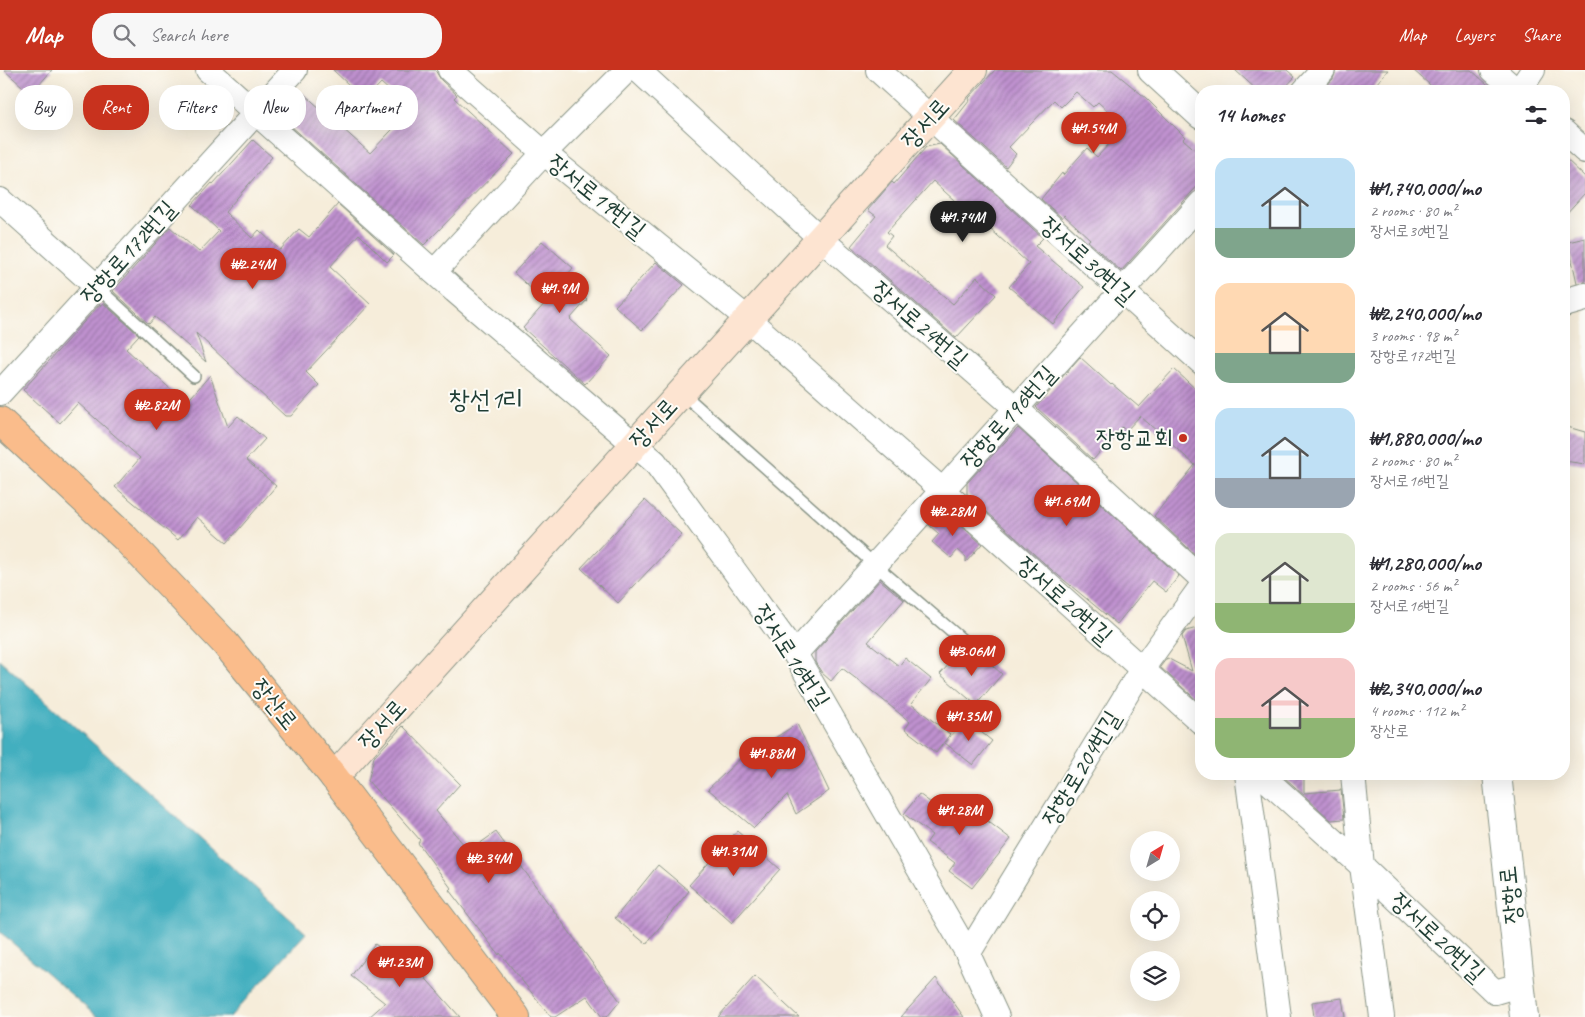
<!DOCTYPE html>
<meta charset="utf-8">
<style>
body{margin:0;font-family:Caveat,"Poor Story",sans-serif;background:#f7f7f7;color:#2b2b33;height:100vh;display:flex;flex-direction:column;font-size:19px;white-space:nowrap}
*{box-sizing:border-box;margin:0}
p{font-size:16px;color:#7c7c81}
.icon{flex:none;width:28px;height:28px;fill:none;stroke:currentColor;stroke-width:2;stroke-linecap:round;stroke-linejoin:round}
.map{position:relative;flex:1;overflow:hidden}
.drawer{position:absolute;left:1195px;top:15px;width:375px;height:695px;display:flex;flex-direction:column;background:#fff;border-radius:20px;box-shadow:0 5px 20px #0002}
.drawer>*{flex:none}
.top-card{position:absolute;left:15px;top:15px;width:475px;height:45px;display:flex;gap:10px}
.needle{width:32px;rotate:37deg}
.fabs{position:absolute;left:1130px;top:761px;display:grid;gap:10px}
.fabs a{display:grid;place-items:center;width:50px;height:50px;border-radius:50%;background:#fff;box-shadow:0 5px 20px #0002;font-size:25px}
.price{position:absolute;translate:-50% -42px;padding:0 11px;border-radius:18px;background:#c8321e;color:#fff;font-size:16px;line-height:32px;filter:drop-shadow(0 1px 2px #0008)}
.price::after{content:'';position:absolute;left:50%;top:30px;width:15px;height:11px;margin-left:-8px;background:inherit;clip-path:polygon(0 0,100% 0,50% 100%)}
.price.active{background:#222;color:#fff}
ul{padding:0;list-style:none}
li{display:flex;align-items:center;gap:15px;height:125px;padding:0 20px}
li span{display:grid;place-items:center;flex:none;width:140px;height:100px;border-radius:15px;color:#555}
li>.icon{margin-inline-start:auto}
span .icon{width:60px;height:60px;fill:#fffc;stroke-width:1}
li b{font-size:21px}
h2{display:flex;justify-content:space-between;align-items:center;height:60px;padding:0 20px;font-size:21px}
.pill{padding:0 18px;border-radius:20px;background:#fff;box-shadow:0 5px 20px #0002;font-size:18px;line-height:45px}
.pill.active{background:#c8321e;color:#fff}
header{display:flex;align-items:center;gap:30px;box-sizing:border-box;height:70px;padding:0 25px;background:#c8321e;color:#fff}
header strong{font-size:24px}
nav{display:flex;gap:28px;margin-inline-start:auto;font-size:18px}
.search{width:350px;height:45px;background:#f7f7f7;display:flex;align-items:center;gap:12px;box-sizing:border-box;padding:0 18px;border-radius:20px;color:#7c7c81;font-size:19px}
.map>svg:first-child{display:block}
.water{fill:#42afbf;stroke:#30767a}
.building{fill:url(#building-hatch)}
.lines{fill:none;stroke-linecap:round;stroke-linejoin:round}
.service-casing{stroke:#8a9587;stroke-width:14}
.minor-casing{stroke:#8a9587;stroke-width:26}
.tertiary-casing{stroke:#8a9587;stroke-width:30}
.secondary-casing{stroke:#8a9587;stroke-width:30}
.primary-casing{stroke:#8a9587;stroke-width:30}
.service{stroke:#fff;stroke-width:11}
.minor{stroke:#fff;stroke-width:24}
.tertiary{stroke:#fff;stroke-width:28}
.secondary{stroke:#fde4d1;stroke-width:28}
.primary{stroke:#fabc8b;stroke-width:28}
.poi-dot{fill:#c8321e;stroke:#fdfcf7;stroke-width:2}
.labels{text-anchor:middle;stroke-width:4;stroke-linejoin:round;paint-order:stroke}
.street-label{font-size:24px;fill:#1f3d34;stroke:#fdfcf7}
.poi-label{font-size:24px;fill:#1f3d34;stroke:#fdfcf7;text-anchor:end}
.quarter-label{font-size:26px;fill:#1f3d34;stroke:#fdfcf7}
</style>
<header>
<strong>Map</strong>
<div class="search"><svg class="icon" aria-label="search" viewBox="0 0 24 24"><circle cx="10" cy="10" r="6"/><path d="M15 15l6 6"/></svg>Search here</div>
<nav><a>Map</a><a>Layers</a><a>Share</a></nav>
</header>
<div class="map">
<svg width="1585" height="947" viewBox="0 0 1585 947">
<defs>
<pattern id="building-hatch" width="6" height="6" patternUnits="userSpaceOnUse" patternTransform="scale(1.25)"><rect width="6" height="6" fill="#bf91cf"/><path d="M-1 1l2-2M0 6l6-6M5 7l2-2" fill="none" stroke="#9b78a9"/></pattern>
</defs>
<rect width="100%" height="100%" fill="#fdfcf7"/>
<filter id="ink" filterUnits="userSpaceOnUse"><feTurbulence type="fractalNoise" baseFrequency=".02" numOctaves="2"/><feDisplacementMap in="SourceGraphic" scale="10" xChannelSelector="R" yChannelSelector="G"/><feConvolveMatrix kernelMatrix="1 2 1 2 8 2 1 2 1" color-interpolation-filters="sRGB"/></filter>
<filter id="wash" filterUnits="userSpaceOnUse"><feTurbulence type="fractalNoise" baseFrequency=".0096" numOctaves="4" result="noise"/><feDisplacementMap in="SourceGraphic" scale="20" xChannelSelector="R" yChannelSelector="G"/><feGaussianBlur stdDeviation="1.12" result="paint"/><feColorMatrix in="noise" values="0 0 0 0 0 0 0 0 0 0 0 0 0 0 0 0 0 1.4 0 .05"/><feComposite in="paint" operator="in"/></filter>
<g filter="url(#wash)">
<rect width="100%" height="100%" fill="#f6edda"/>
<path class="water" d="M0,590L306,863L230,947H97L0,862Z"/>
<g id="blocks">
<g class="building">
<path d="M4,0H52L31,24Z"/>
<path d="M333,0H435L441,10L457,25L454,28L514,84L424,175L281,47L303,23L370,83L411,40L381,13L365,30Z"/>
<path d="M995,0H1112L1146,28L1185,67L1183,69L1201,85V112L1121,201L1088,171L1090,169L1064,145L1062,148L1041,129L1062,103L1063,105L1087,78L1097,87L1125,57L1098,32L1093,37L1076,22L1061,37L1054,30L1009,77L1016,84L1006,97L954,50L970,30L969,28Z"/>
<path d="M1235,0H1287L1295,7L1282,21H1258Z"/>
<path d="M1336,0H1388L1370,21H1322L1333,9Z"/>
<path d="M1413,0H1471L1495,21H1437Z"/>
<path d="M253,70L272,87L225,142L252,168L259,160L280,180L299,159L309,167L338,134L394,185L387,192L359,164L330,197L370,234L306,302L319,315L291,346H285L196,263L206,292L155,247L149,254L113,221L170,157L199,182L219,161L192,135L212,113L213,114Z"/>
<path d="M940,74L1043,168L1035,176L1084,217L1053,254L1009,217L1029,194L977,147L961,165L941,148L955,131L933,111L887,162L892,166L885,175L953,234L977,207L996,225L956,268L851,176L876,146L868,140L892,112L894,114L926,77Z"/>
<path d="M1564,87L1585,107V123L1564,146Z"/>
<path d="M1585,168V212L1577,213L1568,172Z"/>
<path d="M542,171L573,198L564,209L587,230L570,249L611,286L585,314L523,258L546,232L514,203Z"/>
<path d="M656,192L684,215L642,260L615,236Z"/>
<path d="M103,233L139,265L126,279L186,333L210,305L228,357L238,346L265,369L246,390L276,416L227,473L197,447L178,470L115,417L140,388L78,333L60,353L23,320L100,234L101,236Z"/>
<path d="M1080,287L1111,315L1112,314L1139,337L1174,299L1201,324V490L1154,446L1195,395L1140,346L1126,361L1122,357L1093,390L1036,337Z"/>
<path d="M1564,356L1585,362V394L1564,391Z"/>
<path d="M1018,358L1179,506L1166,522L1152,511L1117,554L1053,501L967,424V413Z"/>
<path d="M645,430L682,465L618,533L581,498Z"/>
<path d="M943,440L982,474L966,492V487L958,480L951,488L932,472L939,464L929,455Z"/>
<path d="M880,510L904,530L868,572L899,596L905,588L931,609L911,634L950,664L936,683L905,659L910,652L867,617L842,598L831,611L822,603L815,592V582Z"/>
<path d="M1201,557V634L1160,597L1167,588L1192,601L1182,566L1186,561Z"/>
<path d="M976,581L1002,604L976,635L940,604L953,590L966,593Z"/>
<path d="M965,649L992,671L973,695L945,673Z"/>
<path d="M797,654L829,721L796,744L787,725L754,758L708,719L742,687L743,688Z"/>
<path d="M403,656L460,714L436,741L469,781L496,762L620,931L607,947H602L587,926L555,947H551L500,883L499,885L449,820L451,818L418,773L420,770L368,711L374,687Z"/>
<path d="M1285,704H1304V723L1341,720L1344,749L1331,750L1283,706Z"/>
<path d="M919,724L946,744L961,724L984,742L981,746L1011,769L972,818L949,801L955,793L927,772L932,765L904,744Z"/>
<path d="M737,761L780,799L732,853L689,815Z"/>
<path d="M658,795L689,821L646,874L615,848Z"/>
<path d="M375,874L416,905L420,902L460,947H369L385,933L351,906Z"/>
<path d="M755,906L799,947H718Z"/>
<path d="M936,908L964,947H901Z"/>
<path d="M1342,928L1345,947H1314L1312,932Z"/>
</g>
</g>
</g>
<g filter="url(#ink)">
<use href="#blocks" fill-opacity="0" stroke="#8a9587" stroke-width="1"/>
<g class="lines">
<defs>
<g id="service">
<path d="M97,217L194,306"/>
<path d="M681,322L875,495L968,575"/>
</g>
<g id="minor">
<path d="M208,0L455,221L655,392L795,584L968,884L997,947"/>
<path d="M450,0L544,83L748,249L942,420L1201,652"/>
<path d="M638,0L820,168L1017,339L1201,508"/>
<path d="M878,0L1201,292"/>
<path d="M1493,0L1517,21"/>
<path d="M1304,21L1323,0"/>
<path d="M1519,21L1533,0"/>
<path d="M1564,62L1585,81"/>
<path d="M0,130L97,217"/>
<path d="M434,202L544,83L627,0"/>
<path d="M0,323L295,0"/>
<path d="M795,584L1201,133"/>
<path d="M1247,704L1279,947"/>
<path d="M1260,704L1362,796L1495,922L1519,915"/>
<path d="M1353,704L1362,796L1382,947"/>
<path d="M968,884L1142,599L1201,517"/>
</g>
<g id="tertiary">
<path d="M1152,0L1201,45"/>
<path d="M1564,233L1585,227"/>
<path d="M1497,704L1524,947"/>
</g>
<path id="secondary" d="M334,707L973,0"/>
<path id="primary" d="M0,351L124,467L224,572L334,707L516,947"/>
</defs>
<use href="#service" class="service-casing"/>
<use href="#minor" class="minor-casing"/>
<use href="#tertiary" class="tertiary-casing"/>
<use href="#secondary" class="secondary-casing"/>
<use href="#primary" class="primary-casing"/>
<use href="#service" class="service"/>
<use href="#minor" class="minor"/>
<use href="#tertiary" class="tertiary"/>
<use href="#secondary" class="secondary"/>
<use href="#primary" class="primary"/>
</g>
</g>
<circle class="poi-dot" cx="1183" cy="368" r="5"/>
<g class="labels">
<g class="street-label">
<text transform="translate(925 53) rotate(-48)" y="8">장서로</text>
<text transform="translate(597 126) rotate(39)" y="8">장서로19번길</text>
<text transform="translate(128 182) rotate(-48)" y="8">장항로172번길</text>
<text transform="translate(1088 190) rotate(42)" y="8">장서로30번길</text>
<text transform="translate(920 254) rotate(41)" y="8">장서로24번길</text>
<text transform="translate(1008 347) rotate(-48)" y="8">장항로196번길</text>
<text transform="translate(653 353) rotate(-48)" y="8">장서로</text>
<text transform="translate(1065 530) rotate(42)" y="8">장서로20번길</text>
<text transform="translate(792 586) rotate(57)" y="8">장서로16번길</text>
<text transform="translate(275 634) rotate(51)" y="8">장산로</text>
<text transform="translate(382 654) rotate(-48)" y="8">장서로</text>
<text transform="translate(1081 698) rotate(-59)" y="8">장항로204번길</text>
<text transform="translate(1510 825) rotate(-96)" y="8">장항로</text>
<text transform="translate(1438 867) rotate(43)" y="8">장서로20번길</text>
</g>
<g class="poi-label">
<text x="1173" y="376">장항교회</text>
</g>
<g class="quarter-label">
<text x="486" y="338">창선1리</text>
</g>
</g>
</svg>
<div class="fabs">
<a><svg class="needle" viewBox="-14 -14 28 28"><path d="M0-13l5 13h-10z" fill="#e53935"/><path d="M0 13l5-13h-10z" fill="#7c7c81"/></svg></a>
<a><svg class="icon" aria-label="locate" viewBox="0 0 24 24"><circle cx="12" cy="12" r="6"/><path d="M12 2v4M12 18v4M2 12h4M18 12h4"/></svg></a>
<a><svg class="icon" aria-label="layers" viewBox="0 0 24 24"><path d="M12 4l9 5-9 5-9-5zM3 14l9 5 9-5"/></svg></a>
</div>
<b class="price" style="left:1094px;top:84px">₩1.54M</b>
<b class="price active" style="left:963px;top:173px">₩1.74M</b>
<b class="price" style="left:253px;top:220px">₩2.24M</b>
<b class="price" style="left:560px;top:244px">₩1.9M</b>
<b class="price" style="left:157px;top:361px">₩2.82M</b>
<b class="price" style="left:1067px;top:457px">₩1.69M</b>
<b class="price" style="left:953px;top:467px">₩2.28M</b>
<b class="price" style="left:972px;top:607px">₩3.06M</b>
<b class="price" style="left:969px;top:672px">₩1.35M</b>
<b class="price" style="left:772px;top:709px">₩1.88M</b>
<b class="price" style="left:960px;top:766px">₩1.28M</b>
<b class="price" style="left:734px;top:807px">₩1.31M</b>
<b class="price" style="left:489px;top:814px">₩2.34M</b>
<b class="price" style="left:400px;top:918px">₩1.23M</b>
<div class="top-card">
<a class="pill">Buy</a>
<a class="pill active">Rent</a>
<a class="pill">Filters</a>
<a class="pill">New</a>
<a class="pill">Apartment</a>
</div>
<section class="drawer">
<h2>14 homes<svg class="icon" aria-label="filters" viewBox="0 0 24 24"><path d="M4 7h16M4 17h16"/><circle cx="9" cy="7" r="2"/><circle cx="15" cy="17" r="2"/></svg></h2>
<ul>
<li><span style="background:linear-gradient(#bfe0f5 70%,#7fa58c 0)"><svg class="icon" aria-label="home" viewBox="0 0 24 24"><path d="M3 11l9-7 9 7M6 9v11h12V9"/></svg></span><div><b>₩1,740,000/mo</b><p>2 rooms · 80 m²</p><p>장서로30번길</p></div></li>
<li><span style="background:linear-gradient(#ffd9b3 70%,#7fa58c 0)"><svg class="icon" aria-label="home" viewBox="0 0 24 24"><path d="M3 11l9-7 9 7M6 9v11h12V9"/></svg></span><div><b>₩2,240,000/mo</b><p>3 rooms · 98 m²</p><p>장항로172번길</p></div></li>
<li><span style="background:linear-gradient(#bfe0f5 70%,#9aa5b1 0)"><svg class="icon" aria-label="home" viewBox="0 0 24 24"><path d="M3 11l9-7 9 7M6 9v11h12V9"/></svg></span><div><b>₩1,880,000/mo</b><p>2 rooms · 80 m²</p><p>장서로16번길</p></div></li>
<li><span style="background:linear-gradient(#dfe7d0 70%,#8fb573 0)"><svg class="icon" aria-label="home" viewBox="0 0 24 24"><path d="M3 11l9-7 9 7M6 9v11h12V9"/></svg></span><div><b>₩1,280,000/mo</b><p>2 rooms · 56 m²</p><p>장서로16번길</p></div></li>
<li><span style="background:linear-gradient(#f6c9c9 60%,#8fb573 0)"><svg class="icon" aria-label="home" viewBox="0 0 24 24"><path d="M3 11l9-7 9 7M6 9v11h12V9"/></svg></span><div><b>₩2,340,000/mo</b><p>4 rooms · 112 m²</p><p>장산로</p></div></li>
</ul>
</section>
</div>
